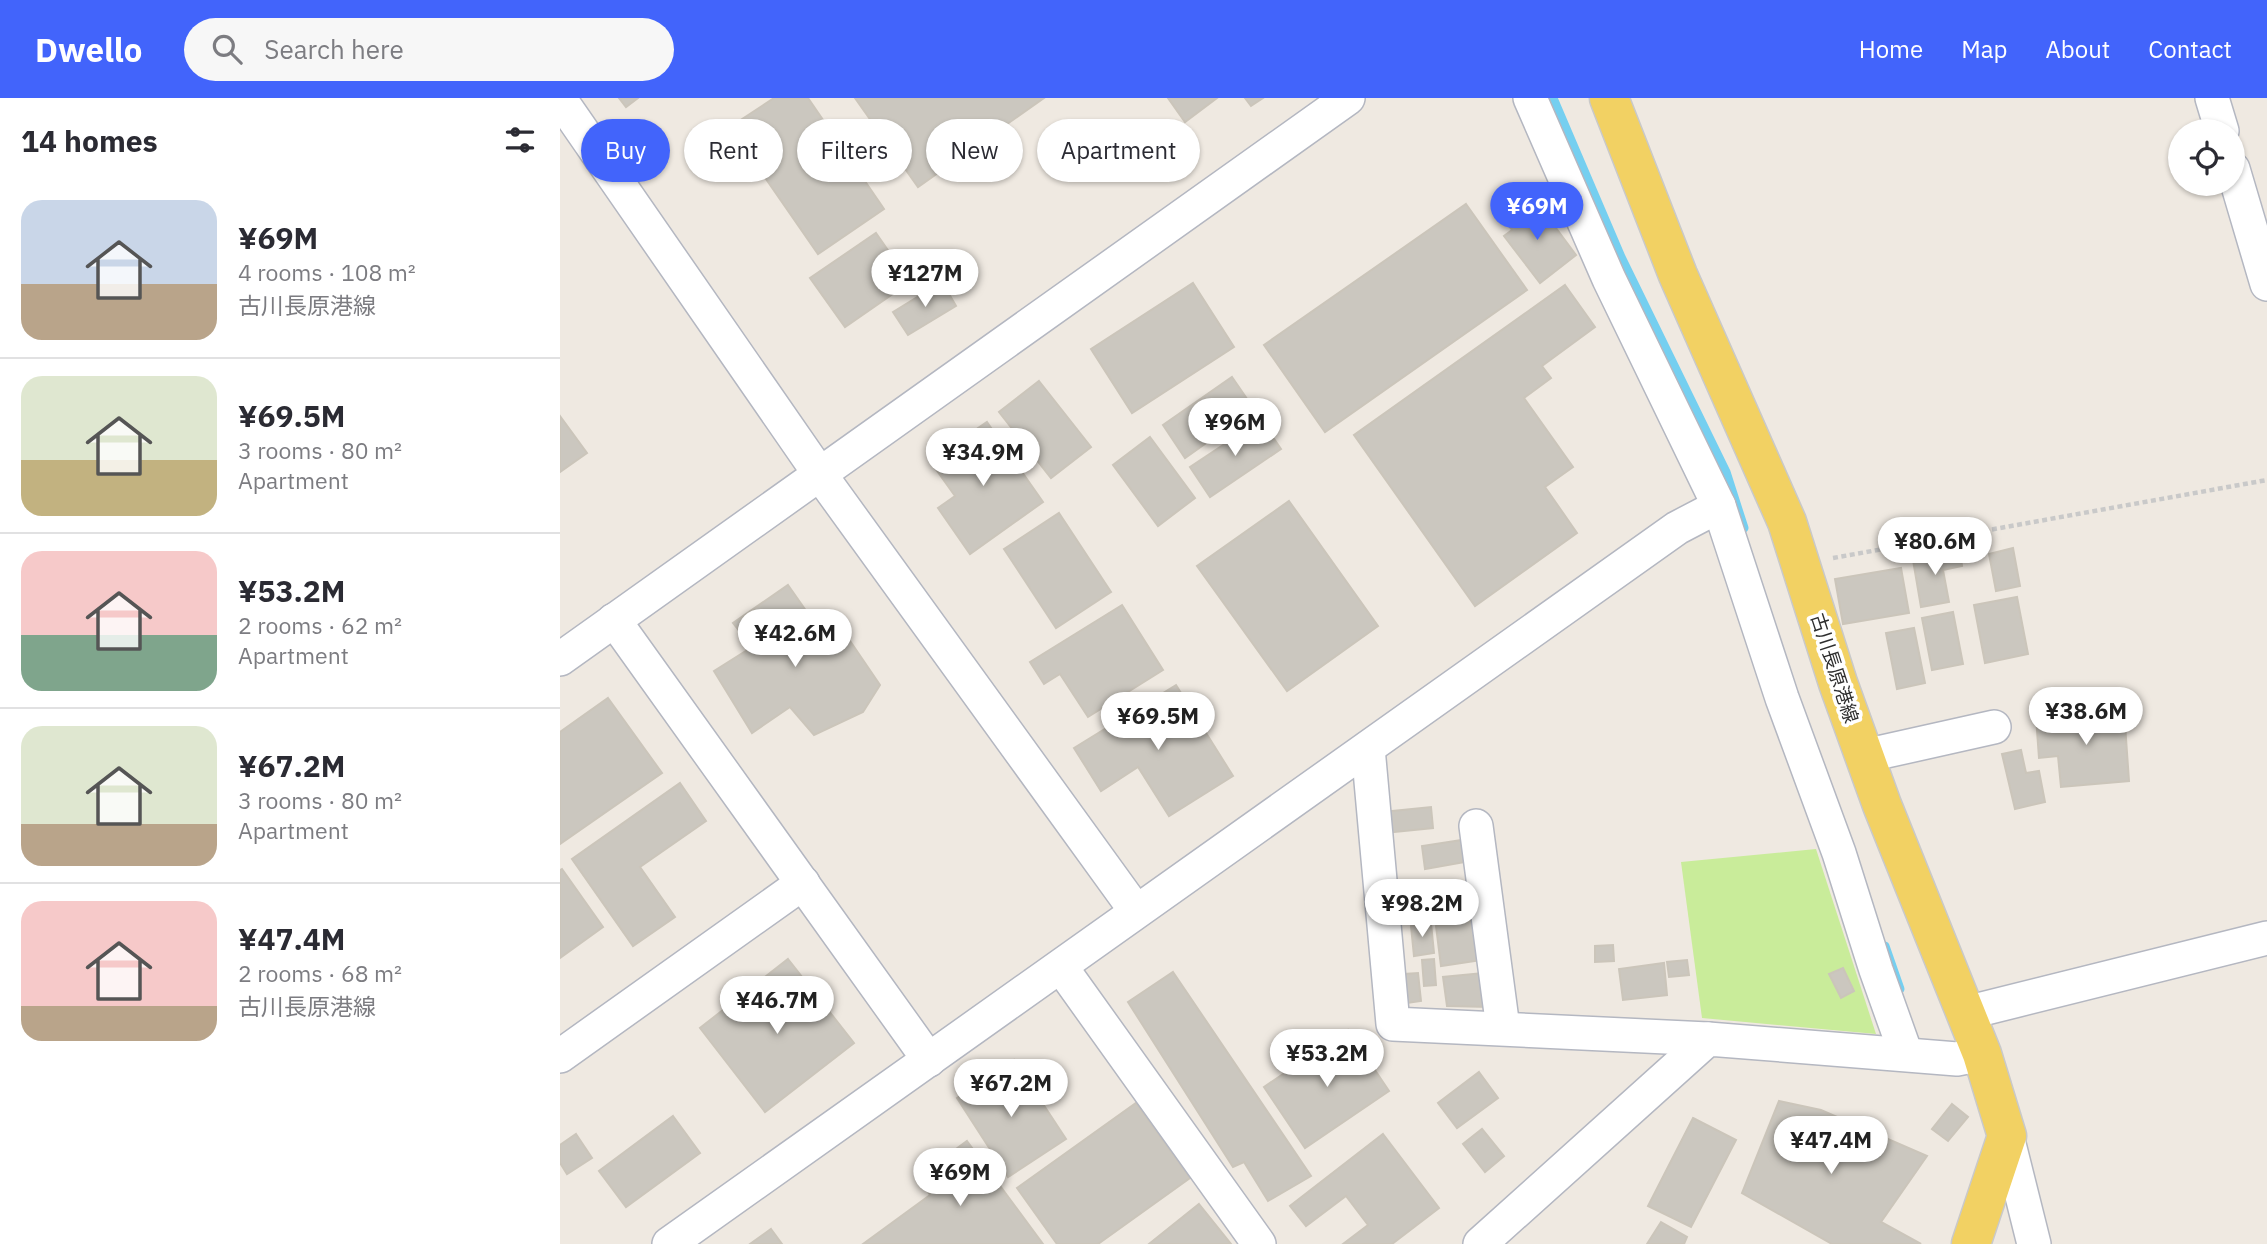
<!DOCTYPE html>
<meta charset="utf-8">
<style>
body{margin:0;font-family:"IBM Plex Sans","Noto Sans JP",sans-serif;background:#f7f7f7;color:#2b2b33;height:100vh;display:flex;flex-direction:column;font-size:26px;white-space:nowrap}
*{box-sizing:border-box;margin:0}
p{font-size:23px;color:#7c7c81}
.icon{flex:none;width:38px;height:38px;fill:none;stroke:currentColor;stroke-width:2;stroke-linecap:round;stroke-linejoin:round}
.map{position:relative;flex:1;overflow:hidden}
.panel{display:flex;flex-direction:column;background:#fff;width:560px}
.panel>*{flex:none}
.top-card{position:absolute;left:21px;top:21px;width:665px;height:63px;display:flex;gap:14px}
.fabs{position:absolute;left:1608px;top:21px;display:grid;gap:14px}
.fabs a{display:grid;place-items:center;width:77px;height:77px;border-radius:50%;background:#fff;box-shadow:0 2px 5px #0004;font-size:35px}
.price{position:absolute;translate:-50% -60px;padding:0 16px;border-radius:24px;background:#fff;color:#222;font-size:23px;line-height:46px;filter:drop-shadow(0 2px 4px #0008)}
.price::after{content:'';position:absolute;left:50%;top:42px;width:21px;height:16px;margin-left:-10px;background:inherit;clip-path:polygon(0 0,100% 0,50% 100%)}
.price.on{background:#4264fb;color:#fff}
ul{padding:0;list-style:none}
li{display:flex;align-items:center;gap:21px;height:175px;padding:0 21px}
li+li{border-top:2px solid #e1e1e2}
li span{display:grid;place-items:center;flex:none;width:196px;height:140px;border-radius:21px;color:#555}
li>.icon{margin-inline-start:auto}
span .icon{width:84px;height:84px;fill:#fffc;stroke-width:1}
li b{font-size:30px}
h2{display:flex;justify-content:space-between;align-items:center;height:84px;padding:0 21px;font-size:30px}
.chip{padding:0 24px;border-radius:32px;background:#fff;box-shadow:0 2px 5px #0004;font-size:24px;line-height:63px}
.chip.on{background:#4264fb;color:#fff}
header{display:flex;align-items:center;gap:42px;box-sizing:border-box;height:98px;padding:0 35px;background:#4264fb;color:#fff}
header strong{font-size:33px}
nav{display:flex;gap:38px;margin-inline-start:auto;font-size:24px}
.search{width:490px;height:63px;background:#f7f7f7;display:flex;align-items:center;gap:18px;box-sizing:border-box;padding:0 24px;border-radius:38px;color:#7c7c81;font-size:26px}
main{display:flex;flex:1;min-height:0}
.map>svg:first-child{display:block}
.pitch{fill:#c9ec9a}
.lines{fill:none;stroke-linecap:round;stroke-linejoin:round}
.stream{stroke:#75cff0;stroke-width:9}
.building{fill:#cbc7bf;stroke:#cbc5ba;stroke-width:2}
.minor-casing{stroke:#b4b7c1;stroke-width:36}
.major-casing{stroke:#c9c9c9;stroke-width:41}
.path{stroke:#c9c9c9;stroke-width:4.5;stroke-dasharray:5 3.5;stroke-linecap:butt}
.minor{stroke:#fff;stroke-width:33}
.major{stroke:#f2d163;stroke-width:38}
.labels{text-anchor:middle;stroke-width:7;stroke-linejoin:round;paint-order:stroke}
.street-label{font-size:19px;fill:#2e2e2e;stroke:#fff}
</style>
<header>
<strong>Dwello</strong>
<div class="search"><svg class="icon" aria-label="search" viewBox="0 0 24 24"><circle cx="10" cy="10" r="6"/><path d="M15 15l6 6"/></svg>Search here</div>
<nav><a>Home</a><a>Map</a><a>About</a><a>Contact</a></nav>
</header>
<main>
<section class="panel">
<h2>14 homes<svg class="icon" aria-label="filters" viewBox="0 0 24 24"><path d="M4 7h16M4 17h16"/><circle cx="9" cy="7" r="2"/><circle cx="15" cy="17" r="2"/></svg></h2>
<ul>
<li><span style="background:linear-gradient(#c9d6e8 60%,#b9a48a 0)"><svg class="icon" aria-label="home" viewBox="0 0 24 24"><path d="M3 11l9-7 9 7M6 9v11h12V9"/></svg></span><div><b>¥69M</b><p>4 rooms · 108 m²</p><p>古川長原港線</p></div></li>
<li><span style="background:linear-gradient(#dfe7d0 60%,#c2b280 0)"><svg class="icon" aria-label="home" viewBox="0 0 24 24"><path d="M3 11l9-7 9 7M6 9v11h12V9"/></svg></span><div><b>¥69.5M</b><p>3 rooms · 80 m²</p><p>Apartment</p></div></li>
<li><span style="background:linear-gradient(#f6c9c9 60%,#7fa58c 0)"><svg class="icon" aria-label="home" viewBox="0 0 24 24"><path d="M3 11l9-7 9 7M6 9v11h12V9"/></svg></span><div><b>¥53.2M</b><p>2 rooms · 62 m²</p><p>Apartment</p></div></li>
<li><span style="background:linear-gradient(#dfe7d0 70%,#b9a48a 0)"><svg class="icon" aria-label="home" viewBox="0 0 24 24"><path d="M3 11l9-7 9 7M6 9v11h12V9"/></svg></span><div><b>¥67.2M</b><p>3 rooms · 80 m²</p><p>Apartment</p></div></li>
<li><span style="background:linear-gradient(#f6c9c9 75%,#b9a48a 0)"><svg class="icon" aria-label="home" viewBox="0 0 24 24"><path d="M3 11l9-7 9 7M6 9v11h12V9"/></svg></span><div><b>¥47.4M</b><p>2 rooms · 68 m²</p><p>古川長原港線</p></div></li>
</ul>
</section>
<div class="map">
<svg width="1707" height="1146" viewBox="0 0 1707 1146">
<rect width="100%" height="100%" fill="#efe9e1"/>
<path class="pitch" d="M1256,751L1316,936L1142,920L1121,764Z"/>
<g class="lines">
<g class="stream">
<path d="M993,0L1061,159L1166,374L1184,430"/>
<path d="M1325,848L1340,891"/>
</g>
</g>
<g class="building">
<path d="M59,0H78L66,9Z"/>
<path d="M214,0H248L324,111L258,156L170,29Z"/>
<path d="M295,0H484L358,89Z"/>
<path d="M608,0H657L625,24Z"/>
<path d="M685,0H703L691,8Z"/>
<path d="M954,104L966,121L981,110L1016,157L980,185L944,138L952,132L939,115Z"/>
<path d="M906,106L967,192L765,334L704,247Z"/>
<path d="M316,135L350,184L285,229L250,180Z"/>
<path d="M382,184L396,208L348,237L333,214Z"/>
<path d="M633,185L674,249L572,315L531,251Z"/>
<path d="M1005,187L1035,229L982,268L991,280L964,300L1013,369L985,389L1017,435L915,508L794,337Z"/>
<path d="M672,279L694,311L625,360L603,327Z"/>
<path d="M479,283L531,349L491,380L439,314Z"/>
<path d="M0,318L27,355L0,374Z"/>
<path d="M701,322L721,351L650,399L630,369Z"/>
<path d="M427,324L483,404L410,456L378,410L395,398L370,363Z"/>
<path d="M590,339L635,400L598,428L553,367Z"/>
<path d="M729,403L818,528L727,593L637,468Z"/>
<path d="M499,415L551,494L496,530L444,451Z"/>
<path d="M1453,450L1460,488L1436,493L1429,456Z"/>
<path d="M1400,453L1402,468L1383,472L1389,504L1361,509L1353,462Z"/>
<path d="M1341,470L1349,515L1283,526L1275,481Z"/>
<path d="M228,487L268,544L284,534L320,587L303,614L254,637L230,609L192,635L154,573L192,549L173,525Z"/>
<path d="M1457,499L1468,556L1425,565L1414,507Z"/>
<path d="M562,507L603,572L528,619L500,576L484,586L470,564Z"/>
<path d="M1393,514L1403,566L1372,572L1362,520Z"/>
<path d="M1354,530L1365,585L1337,591L1326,535Z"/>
<path d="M616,587L673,678L609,718L578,669L541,693L514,650Z"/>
<path d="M48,600L102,675L0,746V634Z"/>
<path d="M1564,612L1569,683L1501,689L1498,658L1479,660L1476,619Z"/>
<path d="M1461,652L1466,675L1479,673L1485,704L1455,711L1442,656Z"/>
<path d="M120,685L146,723L80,769L115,819L73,848L12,761Z"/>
<path d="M871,709L873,730L825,735L823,714Z"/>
<path d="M902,742L905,764L865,771L862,748Z"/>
<path d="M2,771L43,829L0,860V772Z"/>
<path d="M876,786L880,812L836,819L832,793Z"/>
<path d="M916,822L922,862L881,868L876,828Z"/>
<path d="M871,825L874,855L854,858L851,828Z"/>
<path d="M1053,847L1054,863L1035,864V848Z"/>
<path d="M228,861L294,945L205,1014L140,930Z"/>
<path d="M874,861L876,887L864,888L862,862Z"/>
<path d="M1127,862L1129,877L1109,879L1107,864Z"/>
<path d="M1104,865L1107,897L1063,902L1059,871Z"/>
<path d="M1283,870L1294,893L1281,900L1269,876Z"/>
<path d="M613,874L751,1078L708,1103L684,1064L673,1069L568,904Z"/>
<path d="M858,875L861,903L846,905L844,876Z"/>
<path d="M923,875L930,909L887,908L883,879Z"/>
<path d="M788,932L829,993L745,1050L704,989Z"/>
<path d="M454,962L506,1041L448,1079L397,1000Z"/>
<path d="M919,974L938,1000L897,1030L878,1005Z"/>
<path d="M1219,1003L1261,1012L1367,1058L1321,1124L1361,1146H1272L1182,1095Z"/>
<path d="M576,1005L630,1080L538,1146H497L457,1090Z"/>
<path d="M1392,1006L1408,1019L1388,1043L1372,1031Z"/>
<path d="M113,1018L140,1055L66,1109L39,1073Z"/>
<path d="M1133,1020L1176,1042L1131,1129L1088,1108Z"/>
<path d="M922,1031L944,1058L925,1074L903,1046Z"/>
<path d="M16,1036L32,1060L7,1076L0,1065V1047Z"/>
<path d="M823,1036L879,1110L832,1146H783L808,1127L786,1098L746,1128L730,1108Z"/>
<path d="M407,1043L483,1146H303L370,1097L358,1079Z"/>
<path d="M639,1106L671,1146H589Z"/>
<path d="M1101,1124L1127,1139L1124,1146H1087Z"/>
<path d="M211,1131L222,1146H190Z"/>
</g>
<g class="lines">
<defs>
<g id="minor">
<path d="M970,0L1049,181L1159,408L1222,600L1279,755L1316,872L1346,956"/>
<path d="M1652,0L1662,33"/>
<path d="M0,1L259,375L576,813"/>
<path d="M1673,71L1707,186"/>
<path d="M54,522L369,962"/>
<path d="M0,561L788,0"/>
<path d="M808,650L833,926L1148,941"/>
<path d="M1304,658L1434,629"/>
<path d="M916,728L943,930"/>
<path d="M501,869L699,1146"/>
<path d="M1406,915L1707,840"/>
<path d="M0,958L243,785"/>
<path d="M1447,1038L1474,1146"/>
<path d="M109,1146L1117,430L1159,408"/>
<path d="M920,1146L1148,941L1397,961L1422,956"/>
</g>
<path id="major" d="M1049,0L1118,177L1227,424L1278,585L1322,707L1422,956L1447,1038L1411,1146"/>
</defs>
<use href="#minor" class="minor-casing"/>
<use href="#major" class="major-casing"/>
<path class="path" d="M1273,460L1707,382"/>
<use href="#minor" class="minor"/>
<use href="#major" class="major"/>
</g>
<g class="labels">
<g class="street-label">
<text transform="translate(1275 570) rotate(72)" y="7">古川長原港線</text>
</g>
</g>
</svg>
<div class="fabs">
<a><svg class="icon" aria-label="locate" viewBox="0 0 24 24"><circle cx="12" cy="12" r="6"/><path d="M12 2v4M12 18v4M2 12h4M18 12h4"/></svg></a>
</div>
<b class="price on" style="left:977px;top:144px">¥69M</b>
<b class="price" style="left:365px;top:211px">¥127M</b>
<b class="price" style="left:675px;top:360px">¥96M</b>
<b class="price" style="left:423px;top:390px">¥34.9M</b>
<b class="price" style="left:1375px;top:479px">¥80.6M</b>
<b class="price" style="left:235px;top:571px">¥42.6M</b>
<b class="price" style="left:1526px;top:649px">¥38.6M</b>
<b class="price" style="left:598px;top:654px">¥69.5M</b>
<b class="price" style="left:862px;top:841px">¥98.2M</b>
<b class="price" style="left:217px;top:938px">¥46.7M</b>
<b class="price" style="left:767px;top:991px">¥53.2M</b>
<b class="price" style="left:451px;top:1021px">¥67.2M</b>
<b class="price" style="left:1271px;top:1078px">¥47.4M</b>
<b class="price" style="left:400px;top:1110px">¥69M</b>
<div class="top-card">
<a class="chip on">Buy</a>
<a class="chip">Rent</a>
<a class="chip">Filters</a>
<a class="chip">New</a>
<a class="chip">Apartment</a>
</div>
</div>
</main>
